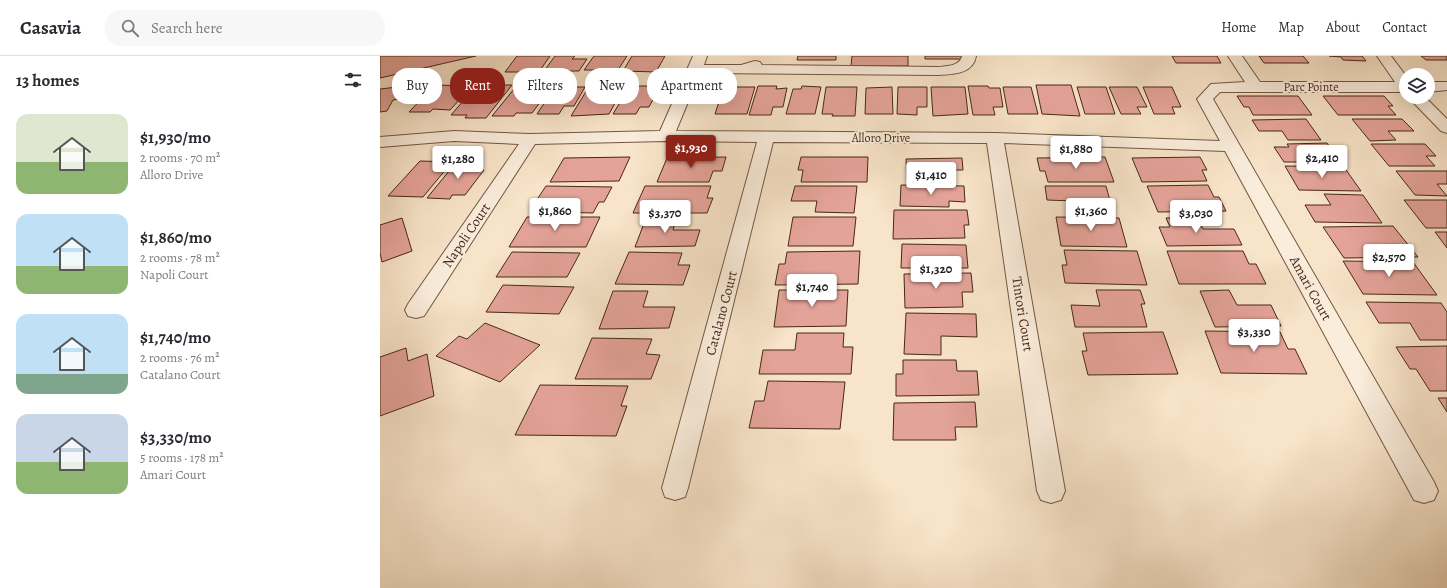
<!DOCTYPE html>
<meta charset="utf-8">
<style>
body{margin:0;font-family:Alegreya,serif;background:#f7f7f7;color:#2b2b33;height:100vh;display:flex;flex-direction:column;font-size:15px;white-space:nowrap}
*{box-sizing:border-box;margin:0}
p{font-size:13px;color:#7c7c81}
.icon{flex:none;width:22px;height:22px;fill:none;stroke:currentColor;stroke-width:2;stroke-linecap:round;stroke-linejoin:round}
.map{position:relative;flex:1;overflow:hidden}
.side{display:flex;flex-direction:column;background:#fff;width:380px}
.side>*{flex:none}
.top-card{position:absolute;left:12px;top:12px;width:380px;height:36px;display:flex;gap:8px}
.controls{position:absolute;left:1019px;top:12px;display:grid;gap:8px}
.controls a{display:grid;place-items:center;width:36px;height:36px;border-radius:50%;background:#fff;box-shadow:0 4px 16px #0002;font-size:20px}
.price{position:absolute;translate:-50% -34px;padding:0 9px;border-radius:4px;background:#fff;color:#222;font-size:13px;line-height:26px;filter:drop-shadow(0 1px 2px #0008)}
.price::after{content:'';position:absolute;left:50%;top:24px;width:12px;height:9px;margin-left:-6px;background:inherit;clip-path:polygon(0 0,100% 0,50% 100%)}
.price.selected{background:#8f2418;color:#fff}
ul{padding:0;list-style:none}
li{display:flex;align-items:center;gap:12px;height:100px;padding:0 16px}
li span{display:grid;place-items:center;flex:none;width:112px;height:80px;border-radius:12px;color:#555}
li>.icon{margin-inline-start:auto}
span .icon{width:48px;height:48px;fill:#fffc;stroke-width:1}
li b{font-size:17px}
h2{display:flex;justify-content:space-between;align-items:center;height:48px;padding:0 16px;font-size:17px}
.tag{padding:0 14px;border-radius:16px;background:#fff;box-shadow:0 4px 16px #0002;font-size:14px;line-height:36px}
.tag.selected{background:#8f2418;color:#fff}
header{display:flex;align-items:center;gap:24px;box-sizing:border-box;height:56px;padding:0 20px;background:#fff;border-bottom:1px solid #e1e1e2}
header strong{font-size:19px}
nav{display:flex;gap:22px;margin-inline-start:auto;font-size:14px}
.search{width:280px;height:36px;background:#f7f7f7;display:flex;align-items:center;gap:10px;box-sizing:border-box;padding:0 14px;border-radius:16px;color:#7c7c81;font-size:15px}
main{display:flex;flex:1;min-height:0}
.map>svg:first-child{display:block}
.building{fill:#e4a399;stroke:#482816}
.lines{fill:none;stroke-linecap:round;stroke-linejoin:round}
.minor-casing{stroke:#745743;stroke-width:2}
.minor{fill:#faeddc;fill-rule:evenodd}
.labels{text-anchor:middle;stroke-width:4;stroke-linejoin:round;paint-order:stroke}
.far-street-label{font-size:12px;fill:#482816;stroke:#faeddc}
.street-label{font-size:14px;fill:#482816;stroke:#faeddc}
</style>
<header>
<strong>Casavia</strong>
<div class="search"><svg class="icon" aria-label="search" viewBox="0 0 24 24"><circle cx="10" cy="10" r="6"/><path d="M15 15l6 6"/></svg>Search here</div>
<nav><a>Home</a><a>Map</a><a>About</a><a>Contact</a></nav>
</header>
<main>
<section class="side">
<h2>13 homes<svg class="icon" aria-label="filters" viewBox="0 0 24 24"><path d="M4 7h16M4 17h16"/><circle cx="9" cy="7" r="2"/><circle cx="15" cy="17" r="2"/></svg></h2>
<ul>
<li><span style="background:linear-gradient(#dfe7d0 60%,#8fb573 0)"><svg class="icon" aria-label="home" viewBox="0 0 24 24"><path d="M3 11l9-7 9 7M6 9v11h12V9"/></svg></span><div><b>$1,930/mo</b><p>2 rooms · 70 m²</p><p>Alloro Drive</p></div></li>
<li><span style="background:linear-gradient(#bfe0f5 65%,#8fb573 0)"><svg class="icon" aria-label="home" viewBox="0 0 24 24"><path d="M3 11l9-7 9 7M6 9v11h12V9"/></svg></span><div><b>$1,860/mo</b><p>2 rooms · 78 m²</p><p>Napoli Court</p></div></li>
<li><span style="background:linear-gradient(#bfe0f5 75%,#7fa58c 0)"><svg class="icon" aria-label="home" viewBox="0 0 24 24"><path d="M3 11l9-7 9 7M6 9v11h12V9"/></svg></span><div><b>$1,740/mo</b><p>2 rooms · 76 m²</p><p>Catalano Court</p></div></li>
<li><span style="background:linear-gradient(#c9d6e8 60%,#8fb573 0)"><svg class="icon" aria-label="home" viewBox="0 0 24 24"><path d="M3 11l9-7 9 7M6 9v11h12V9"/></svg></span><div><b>$3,330/mo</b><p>5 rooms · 178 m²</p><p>Amari Court</p></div></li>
</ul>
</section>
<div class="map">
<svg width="1067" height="532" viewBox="0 0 1067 532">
<rect width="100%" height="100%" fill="#f8e4c9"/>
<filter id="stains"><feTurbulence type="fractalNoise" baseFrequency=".005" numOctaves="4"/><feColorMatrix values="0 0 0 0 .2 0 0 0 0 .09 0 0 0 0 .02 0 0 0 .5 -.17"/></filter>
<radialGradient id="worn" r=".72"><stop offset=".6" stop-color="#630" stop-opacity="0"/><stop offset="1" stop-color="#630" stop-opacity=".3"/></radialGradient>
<g class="building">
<path d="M0,0H96L0,22Z"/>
<path d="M137,0H170L159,16H125Z"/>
<path d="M175,0H195L192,3H207L199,15H164Z"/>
<path d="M214,0H247L238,14H204Z"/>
<path d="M252,0H285L276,16L243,15Z"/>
<path d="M418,0H456V4H417Z"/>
<path d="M472,0H528V10H471Z"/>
<path d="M545,0H581L582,3H545Z"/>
<path d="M792,0H837L841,7H796Z"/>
<path d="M879,0H923L929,7H884Z"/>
<path d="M949,0H982L986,5L963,4L961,1Z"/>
<path d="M1041,0H1067V4H1046Z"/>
<path d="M35,29L29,42L13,44L7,55L0,56V33Z"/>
<path d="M55,29L92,30L70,54L53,53L50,56H29Z"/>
<path d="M97,29H132L106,62H85L87,59H71Z"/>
<path d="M210,29H245L229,58L191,60Z"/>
<path d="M656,29H691L700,60L662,58Z"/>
<path d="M250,30H269L268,32H279L269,51H260L256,58H233Z"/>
<path d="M378,30H397L396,33L407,32L403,51H393L391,59H369Z"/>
<path d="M422,30L441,31L435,58H406L413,33H421Z"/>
<path d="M588,30H608L609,32H620L623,51H613L615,59H593Z"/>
<path d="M175,31H205L194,50H184L179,58H157Z"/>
<path d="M357,31H375L367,58H335L343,33H356Z"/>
<path d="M446,31H477L475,60H452L453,58H442Z"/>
<path d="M512,31L513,58H485L486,32Z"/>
<path d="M518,31H547V51H537V59L517,58Z"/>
<path d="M551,31H585L588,58L553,60Z"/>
<path d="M623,31H651L658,58H628Z"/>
<path d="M697,31H726L735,58H705Z"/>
<path d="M729,31H757L767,51H757L761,58H741Z"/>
<path d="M763,31H792L801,51H792L795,58H774Z"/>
<path d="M134,33H170L152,57H136L134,60H112Z"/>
<path d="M857,40H918L932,59H873L869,51H864Z"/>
<path d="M943,40H1004L1013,50H1008L1016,59H958Z"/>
<path d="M926,63L941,84H908L902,75H879L872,64Z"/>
<path d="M972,63H1022L1034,75H1008L1016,84L990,85Z"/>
<path d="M947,87L952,94H957L967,106H904L894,91H909L907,88Z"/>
<path d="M991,88H1045L1056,100H1046L1055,110H1009Z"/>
<path d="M250,101L239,125L170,126L184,102Z"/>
<path d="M346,101L342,115H333L329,126H277L287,102Z"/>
<path d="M421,101H488L487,126H421L423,114H418Z"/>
<path d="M725,101L734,126H668L665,115H660L657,102Z"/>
<path d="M820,101L827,114H822L827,125L762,126L752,102Z"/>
<path d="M582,102L583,114H574L575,126H527L526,103Z"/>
<path d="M78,104H101L94,114H104L85,139H72L70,143L47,142Z"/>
<path d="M40,105L72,106L43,141L8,140Z"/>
<path d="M905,110L964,111L981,135L919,134Z"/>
<path d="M1016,115H1067V128H1057L1067,140L1035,139Z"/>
<path d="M521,129L584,130L585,146L569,145V151L520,150Z"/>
<path d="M828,129L834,141H839L846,155L778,156L767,130Z"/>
<path d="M166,130L232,131L224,146H219L213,157L174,156L181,145H156Z"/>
<path d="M265,130H331L327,142H333L327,157H253Z"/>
<path d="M415,130H477L474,157L435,156L437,145H411Z"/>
<path d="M665,130H726L733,156L696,155L693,145L667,144Z"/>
<path d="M944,138L983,139L1002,167L935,166L925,149H951Z"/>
<path d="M1024,144H1067V172H1046Z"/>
<path d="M514,154H587L589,169H584L585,182L513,183Z"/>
<path d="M147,161H220L206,191H129Z"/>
<path d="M297,161L293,174H320L315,190L255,191L266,162Z"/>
<path d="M413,161H476L473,190H408Z"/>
<path d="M676,161L739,162L747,191L681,190Z"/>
<path d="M817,161L823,173H854L862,189L787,190L779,171H790L786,162Z"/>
<path d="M22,162L32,195L2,206L0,197V169Z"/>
<path d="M1013,170L1038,201L964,202L943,171Z"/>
<path d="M1055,176H1067V192Z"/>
<path d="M522,188L586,189L588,212H521Z"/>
<path d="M684,194L757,195L767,229L685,227L682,209H687Z"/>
<path d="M480,195L478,228L395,229L399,208H405L407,196Z"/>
<path d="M787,195H863L869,208H876L886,228H799Z"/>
<path d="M132,196L200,197L187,221H116Z"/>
<path d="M249,196L302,197L298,209H310L303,229L235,228Z"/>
<path d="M963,205L1033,206L1057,239L983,238Z"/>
<path d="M591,217L593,236H582L583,251L525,252L524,218Z"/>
<path d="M123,229L194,231L179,258L106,256Z"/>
<path d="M399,234H468L466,270L394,271Z"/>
<path d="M716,234H760L765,248H761L767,271H695L691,249L720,250Z"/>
<path d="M849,234L857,249H891L901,270L835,271L820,235Z"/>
<path d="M233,235H268L263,251H295L289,272L219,273Z"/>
<path d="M986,246L1061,247L1067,256V284H1040L1030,267H999Z"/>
<path d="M526,257L596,258L597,281L561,280V299L524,298Z"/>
<path d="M105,267L160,289L120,326L56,300L79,280L87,283Z"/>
<path d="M825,275L900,276L908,293H915L927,318L841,317Z"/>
<path d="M783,276L798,318L708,319L702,295H707L703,277Z"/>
<path d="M417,277H464L463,291H473L471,318H379L383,294H415Z"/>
<path d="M212,282L272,283L266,298L280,299L271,323H195Z"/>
<path d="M1067,290V335H1050L1036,313H1030L1016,291Z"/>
<path d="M26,292L28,305L47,298L54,340L0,360V301Z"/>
<path d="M523,304H576L577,315H597L599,339L516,340V318H523Z"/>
<path d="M388,325L465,326L460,373L369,372L375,345H384Z"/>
<path d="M160,329L248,330L241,350H247L236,380L135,379Z"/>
<path d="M1058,342H1067V356Z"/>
<path d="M595,346L597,371H575L576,384H513L514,347Z"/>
</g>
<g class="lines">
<defs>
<g id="minor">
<path d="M313,0H327L324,9H361L375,5L380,6L382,9L559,11C567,10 580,10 582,0H596C593,18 573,18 559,19L320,17L296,75L615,77L840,85L817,43L831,28L865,26L848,0H862L880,26H1015L997,0H1011L1026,20V36H840L833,43L1054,426L1058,435L1054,444L1044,447L1034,444L845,95L624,87L685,435L681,444L671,447L661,444L657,435L607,87L393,86L308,432L305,441L295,444L285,441L282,432L377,86L286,85L155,88L44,260L36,262L28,260L25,254L28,248L139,88L74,85L0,91V81L74,75L150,78L280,75Z"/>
<path d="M1048,26H1067V34L1048,36Z"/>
<path d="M1028,41H1045L1067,63V77L1061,75Z"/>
</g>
</defs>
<use href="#minor" class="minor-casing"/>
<use href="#minor" class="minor"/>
</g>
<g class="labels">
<g class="far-street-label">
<text x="931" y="35">Parc Pointe</text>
<text x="501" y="86">Alloro Drive</text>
</g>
<g class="street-label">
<text transform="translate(86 179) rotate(-56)" y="5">Napoli Court</text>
<text transform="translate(931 232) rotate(61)" y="5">Amari Court</text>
<text transform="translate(341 257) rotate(-75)" y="5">Catalano Court</text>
<text transform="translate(643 258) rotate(81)" y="5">Tintori Court</text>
</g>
</g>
<rect width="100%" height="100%" filter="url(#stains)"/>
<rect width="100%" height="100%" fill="url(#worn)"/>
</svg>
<div class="controls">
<a><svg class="icon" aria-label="layers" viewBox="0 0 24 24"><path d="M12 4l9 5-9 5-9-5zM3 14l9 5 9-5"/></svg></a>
</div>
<b class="price selected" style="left:311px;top:113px">$1,930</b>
<b class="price" style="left:696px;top:114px">$1,880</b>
<b class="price" style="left:942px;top:123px">$2,410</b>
<b class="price" style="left:78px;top:124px">$1,280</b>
<b class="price" style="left:551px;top:140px">$1,410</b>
<b class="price" style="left:175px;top:176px">$1,860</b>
<b class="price" style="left:711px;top:176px">$1,360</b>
<b class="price" style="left:285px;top:178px">$3,370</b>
<b class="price" style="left:816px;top:178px">$3,030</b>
<b class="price" style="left:1009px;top:222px">$2,570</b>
<b class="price" style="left:556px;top:234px">$1,320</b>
<b class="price" style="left:432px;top:252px">$1,740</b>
<b class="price" style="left:874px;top:297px">$3,330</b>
<div class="top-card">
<a class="tag">Buy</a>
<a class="tag selected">Rent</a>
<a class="tag">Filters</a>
<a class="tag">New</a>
<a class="tag">Apartment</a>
</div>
</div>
</main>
